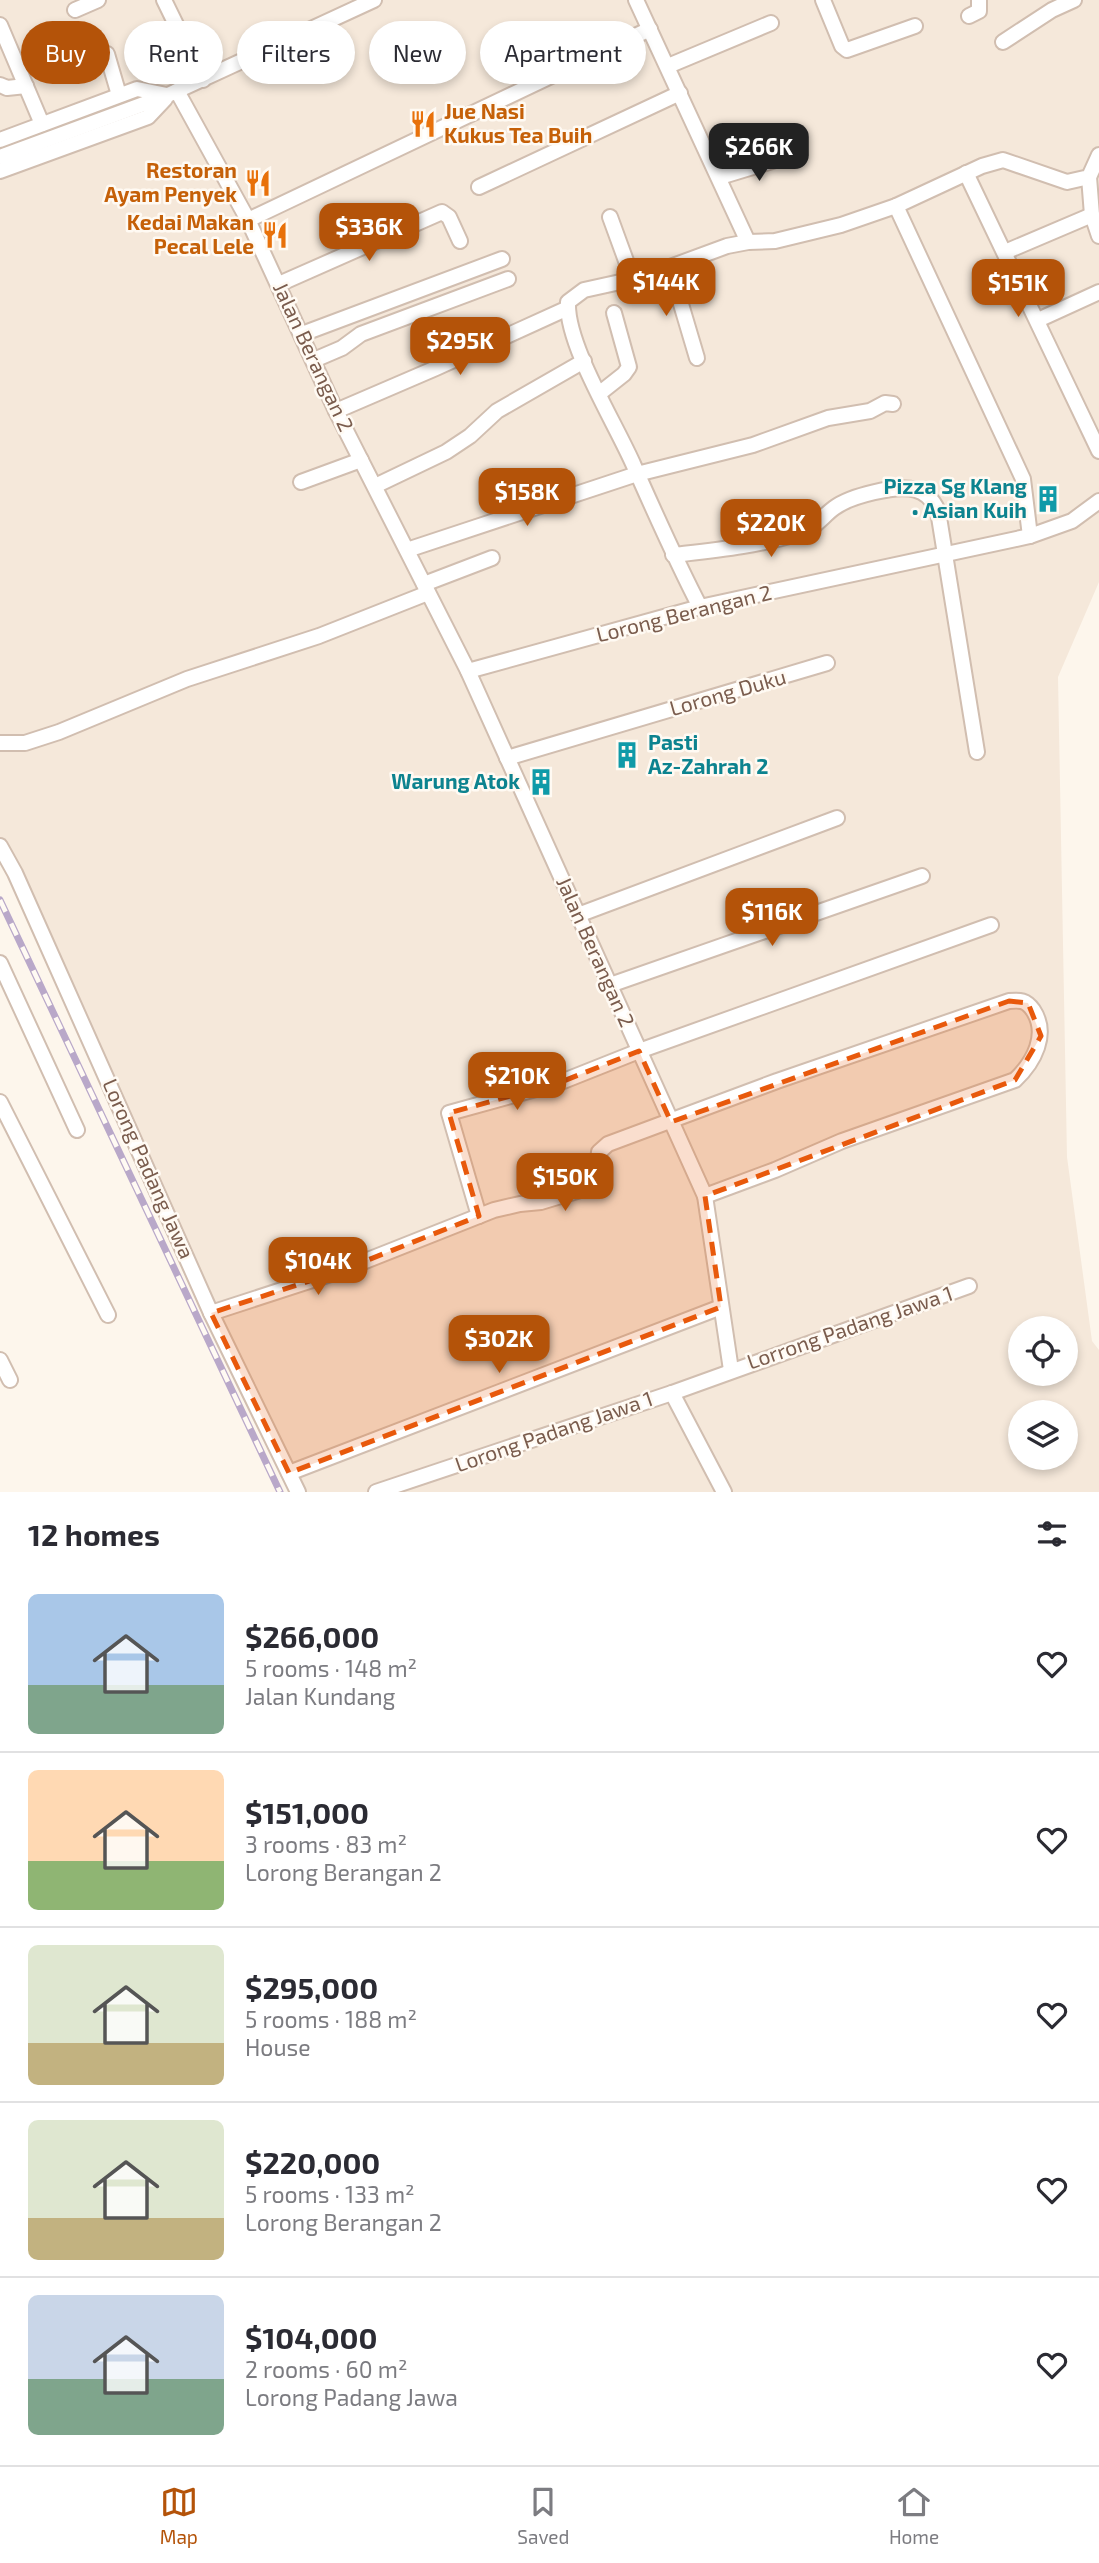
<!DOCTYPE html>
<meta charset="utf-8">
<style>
body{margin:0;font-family:"Exo 2",sans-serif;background:#f2f2f3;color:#2b2b33;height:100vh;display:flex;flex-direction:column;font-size:26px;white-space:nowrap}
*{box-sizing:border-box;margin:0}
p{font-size:23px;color:#7c7c81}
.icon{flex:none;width:38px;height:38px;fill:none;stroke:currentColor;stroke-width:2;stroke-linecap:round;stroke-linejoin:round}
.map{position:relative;height:1492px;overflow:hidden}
.sheet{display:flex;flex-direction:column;background:#fff;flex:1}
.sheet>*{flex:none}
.banner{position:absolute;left:21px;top:21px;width:700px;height:63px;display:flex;gap:14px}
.tools{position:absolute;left:1008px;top:1316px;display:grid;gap:14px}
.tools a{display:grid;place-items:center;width:70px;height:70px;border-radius:50%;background:#fff;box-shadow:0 4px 10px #0003;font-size:35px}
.price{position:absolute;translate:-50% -60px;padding:0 16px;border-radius:14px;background:#b45309;color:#fff;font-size:23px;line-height:46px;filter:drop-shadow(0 2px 4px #0008)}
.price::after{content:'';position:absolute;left:50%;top:42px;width:21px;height:16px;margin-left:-10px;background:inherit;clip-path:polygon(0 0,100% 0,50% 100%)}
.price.selected{background:#222;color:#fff}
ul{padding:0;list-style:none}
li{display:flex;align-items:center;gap:21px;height:175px;padding:0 28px}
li+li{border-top:2px solid #e1e1e2}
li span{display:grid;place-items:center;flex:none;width:196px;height:140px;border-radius:10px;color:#555}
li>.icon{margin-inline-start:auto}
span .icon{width:84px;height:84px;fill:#fffc;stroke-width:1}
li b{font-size:30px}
h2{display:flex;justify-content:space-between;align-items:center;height:84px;padding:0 28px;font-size:30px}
.tag{padding:0 24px;border-radius:32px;background:#fff;box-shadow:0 4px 10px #0003;font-size:24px;line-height:63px}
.tag.selected{background:#b45309;color:#fff}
.menu{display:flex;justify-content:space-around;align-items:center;height:98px;border-top:2px solid #e1e1e2;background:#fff;font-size:19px;color:#7c7c81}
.menu a{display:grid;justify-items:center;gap:4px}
.menu .selected{color:#b45309}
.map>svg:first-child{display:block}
.residential{fill:#f5e8da;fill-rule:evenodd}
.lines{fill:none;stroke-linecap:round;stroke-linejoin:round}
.minor-casing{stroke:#d1beb0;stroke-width:18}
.minor{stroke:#fff;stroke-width:14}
.rail-casing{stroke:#b9a8c9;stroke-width:7}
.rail{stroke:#fffaf3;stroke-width:4.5;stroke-dasharray:13;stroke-linecap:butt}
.marked{fill:#e8590c;fill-opacity:0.2;stroke:#e8590c;stroke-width:5;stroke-dasharray:14 9;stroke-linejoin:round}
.labels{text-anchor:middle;stroke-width:5;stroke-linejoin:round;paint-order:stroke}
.food-label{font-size:21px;font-weight:bold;fill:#c56008;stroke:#fffaf3;text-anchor:end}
.street-label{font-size:21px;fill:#7a5c4d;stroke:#fffaf3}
.culture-label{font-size:21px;font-weight:bold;fill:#0d838f;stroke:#fffaf3;text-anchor:end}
</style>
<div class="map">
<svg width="1099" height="1492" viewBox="0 0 1099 1492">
<rect width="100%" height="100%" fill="#fdf6ec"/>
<path class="residential" d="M0,0H1099V582L1058,677L1067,1157L1092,1341L1099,1350V1492H298L0,847ZM1020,1328H1066V1374H1020ZM1020,1412H1066V1458H1020Z"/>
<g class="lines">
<defs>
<g id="minor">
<path d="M164,0L203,80"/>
<path d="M636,0L748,242"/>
<path d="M823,0L842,46L847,50L915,26"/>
<path d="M75,10L98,0"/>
<path d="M969,16L979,11V0"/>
<path d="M0,25L42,124"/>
<path d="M1003,42L1052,10L1074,0"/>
<path d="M107,54L119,95"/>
<path d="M668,66L771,23"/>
<path d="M0,85L7,88L26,86"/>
<path d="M177,91L248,220L336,411L468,671L705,1196L731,1370"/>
<path d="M0,140L137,89L167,95"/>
<path d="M0,157L168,95L374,0"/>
<path d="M0,171L148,117L165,99"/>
<path d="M966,173L1099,451"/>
<path d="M720,177L789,156"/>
<path d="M1089,177L1092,215L1099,236"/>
<path d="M479,187L680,93"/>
<path d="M896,206L1023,479L1030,536"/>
<path d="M610,217L633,280"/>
<path d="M248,220L650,29"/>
<path d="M1005,252L1092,215"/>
<path d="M670,267L697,358"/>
<path d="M279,284L442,212L449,217L460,241"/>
<path d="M1038,320L1099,292"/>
<path d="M302,334L502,259"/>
<path d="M314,360L342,348L361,334L508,279"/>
<path d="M600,393L624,374L629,367L614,313"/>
<path d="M336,411L436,368L568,308"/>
<path d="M301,482L361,460"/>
<path d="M375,486L446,452L470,436L497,411L584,361"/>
<path d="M407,550L637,474L753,445L828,418L870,411L885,403L893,404"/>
<path d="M673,555C716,550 758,546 800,533C815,528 822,517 834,508C850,496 897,484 916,490C927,493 934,502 938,511L977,752"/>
<path d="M424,584L492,558"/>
<path d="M700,607C676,561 655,513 634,466C616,424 566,345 568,302L584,290L643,277L727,246L748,242L775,241L841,225L896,206L982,166L1003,160L1067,182L1089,177L1099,155"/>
<path d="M468,671L700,607L1030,536L1072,521L1099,501"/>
<path d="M0,743H25L59,732L187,679L319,636L428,593"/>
<path d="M507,758L827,663"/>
<path d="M0,846L15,873L211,1313L298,1492"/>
<path d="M578,915L837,818"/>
<path d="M0,963L77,1130"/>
<path d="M610,985L922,876"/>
<path d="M0,1102L108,1315"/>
<path d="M479,1216L449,1113L561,1082L639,1051L991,925"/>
<path d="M211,1313L340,1271L494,1210L520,1204L541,1202L594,1186L601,1183C603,1173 597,1163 599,1152L608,1144L777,1081L1009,1001C1020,1000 1026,1000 1033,1010C1049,1034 1034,1062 1015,1080L842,1141L775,1170L705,1196"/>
<path d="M0,1360L10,1380"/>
<path d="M672,1393L724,1492"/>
<path d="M289,1473L721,1307"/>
<path d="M376,1492L672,1393L969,1286"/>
</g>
</defs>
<use href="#minor" class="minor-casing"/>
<use href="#minor" class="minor"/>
<defs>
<path id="rail" d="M0,900L280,1492"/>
</defs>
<use href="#rail" class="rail-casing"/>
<use href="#rail" class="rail"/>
</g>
<path class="marked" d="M1009,1001L1028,1003L1041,1036L1015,1080L705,1196L721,1307L289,1473L211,1313L340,1271L479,1216L449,1113L561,1082L639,1051L671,1122Z"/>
<defs>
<symbol id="restaurant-bare" viewBox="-9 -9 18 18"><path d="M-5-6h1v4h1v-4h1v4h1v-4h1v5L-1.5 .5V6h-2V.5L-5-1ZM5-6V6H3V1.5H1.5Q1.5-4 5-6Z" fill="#e8710a" stroke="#fffaf3" stroke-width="2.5" paint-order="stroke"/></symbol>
<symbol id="building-bare" viewBox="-9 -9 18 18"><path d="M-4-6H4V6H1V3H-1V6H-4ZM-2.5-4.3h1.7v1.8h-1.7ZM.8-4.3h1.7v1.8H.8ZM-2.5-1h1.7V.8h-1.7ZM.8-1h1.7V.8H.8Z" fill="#0f9aa8" stroke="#fffaf3" stroke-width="2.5" paint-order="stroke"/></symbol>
</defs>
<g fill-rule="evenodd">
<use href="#restaurant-bare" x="404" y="105" width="38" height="38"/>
<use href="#restaurant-bare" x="239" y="164" width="38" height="38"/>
<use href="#restaurant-bare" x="256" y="216" width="38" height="38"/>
<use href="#building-bare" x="1029" y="480" width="38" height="38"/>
<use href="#building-bare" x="608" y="736" width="38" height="38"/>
<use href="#building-bare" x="522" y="763" width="38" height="38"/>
</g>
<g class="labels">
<g class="food-label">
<text x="444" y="119" text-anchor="start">Jue Nasi<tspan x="444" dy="24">Kukus Tea Buih</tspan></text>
<text x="237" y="178">Restoran<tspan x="237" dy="24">Ayam Penyek</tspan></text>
<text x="254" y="230">Kedai Makan<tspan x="254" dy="24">Pecal Lele</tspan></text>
</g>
<g class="street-label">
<text transform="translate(313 357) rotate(65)" y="7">Jalan Berangan 2</text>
<text transform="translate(684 614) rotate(-14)" y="7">Lorong Berangan 2</text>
<text transform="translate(728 693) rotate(-16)" y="7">Lorong Duku</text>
<text transform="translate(595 952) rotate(66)" y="7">Jalan Berangan 2</text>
<text transform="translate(148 1169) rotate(66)" y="7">Lorong Padang Jawa</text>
<text transform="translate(850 1328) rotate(-19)" y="7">Lorrong Padang Jawa 1</text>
<text transform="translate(554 1432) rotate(-19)" y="7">Lorong Padang Jawa 1</text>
</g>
<g class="culture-label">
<text x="1027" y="494">Pizza Sg Klang<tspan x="1027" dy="24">• Asian Kuih</tspan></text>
<text x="648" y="750" text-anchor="start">Pasti<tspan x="648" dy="24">Az-Zahrah 2</tspan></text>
<text x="520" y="789">Warung Atok</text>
</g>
</g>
</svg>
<div class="tools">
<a><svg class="icon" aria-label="locate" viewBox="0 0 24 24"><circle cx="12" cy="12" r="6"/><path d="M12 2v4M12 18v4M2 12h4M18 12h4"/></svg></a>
<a><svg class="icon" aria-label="layers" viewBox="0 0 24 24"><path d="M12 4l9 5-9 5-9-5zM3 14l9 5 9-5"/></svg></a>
</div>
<b class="price selected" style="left:759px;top:183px">$266K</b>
<b class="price" style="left:369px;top:263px">$336K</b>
<b class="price" style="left:666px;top:318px">$144K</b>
<b class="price" style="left:1018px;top:319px">$151K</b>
<b class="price" style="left:460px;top:377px">$295K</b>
<b class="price" style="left:527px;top:528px">$158K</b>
<b class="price" style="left:771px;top:559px">$220K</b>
<b class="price" style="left:772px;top:948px">$116K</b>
<b class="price" style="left:517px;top:1112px">$210K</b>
<b class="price" style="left:565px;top:1213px">$150K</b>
<b class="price" style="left:318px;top:1297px">$104K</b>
<b class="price" style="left:499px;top:1375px">$302K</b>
<div class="banner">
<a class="tag selected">Buy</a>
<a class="tag">Rent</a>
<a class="tag">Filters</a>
<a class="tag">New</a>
<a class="tag">Apartment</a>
</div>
</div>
<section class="sheet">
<h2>12 homes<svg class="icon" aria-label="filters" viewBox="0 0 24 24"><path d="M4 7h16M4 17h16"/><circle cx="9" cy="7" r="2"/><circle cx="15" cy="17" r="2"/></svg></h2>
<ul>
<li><span style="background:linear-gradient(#a9c7e8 65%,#7fa58c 0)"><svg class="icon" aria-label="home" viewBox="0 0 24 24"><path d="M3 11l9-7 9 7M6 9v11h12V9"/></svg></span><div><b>$266,000</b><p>5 rooms · 148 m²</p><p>Jalan Kundang</p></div><svg class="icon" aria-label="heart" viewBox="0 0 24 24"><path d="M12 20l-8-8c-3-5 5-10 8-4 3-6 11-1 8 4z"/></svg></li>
<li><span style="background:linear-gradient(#ffd9b3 65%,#8fb573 0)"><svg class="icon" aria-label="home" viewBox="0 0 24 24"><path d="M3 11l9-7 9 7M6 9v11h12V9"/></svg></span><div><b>$151,000</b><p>3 rooms · 83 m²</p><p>Lorong Berangan 2</p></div><svg class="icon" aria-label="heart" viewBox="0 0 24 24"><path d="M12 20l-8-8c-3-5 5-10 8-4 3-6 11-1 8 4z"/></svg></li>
<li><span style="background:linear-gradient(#dfe7d0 70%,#c2b280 0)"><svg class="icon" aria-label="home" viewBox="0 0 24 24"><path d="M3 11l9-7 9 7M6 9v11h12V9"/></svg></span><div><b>$295,000</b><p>5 rooms · 188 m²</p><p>House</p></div><svg class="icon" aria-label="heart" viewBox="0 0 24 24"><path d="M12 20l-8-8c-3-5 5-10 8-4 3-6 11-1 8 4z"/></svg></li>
<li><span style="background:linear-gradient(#dfe7d0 70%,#c2b280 0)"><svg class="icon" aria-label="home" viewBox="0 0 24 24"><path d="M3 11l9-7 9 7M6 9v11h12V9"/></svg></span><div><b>$220,000</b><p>5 rooms · 133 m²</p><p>Lorong Berangan 2</p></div><svg class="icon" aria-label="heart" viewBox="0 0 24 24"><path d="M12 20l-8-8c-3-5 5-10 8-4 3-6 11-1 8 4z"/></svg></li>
<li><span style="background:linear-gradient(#c9d6e8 60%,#7fa58c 0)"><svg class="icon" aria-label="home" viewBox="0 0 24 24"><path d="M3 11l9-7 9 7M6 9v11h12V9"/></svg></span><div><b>$104,000</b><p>2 rooms · 60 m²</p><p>Lorong Padang Jawa</p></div><svg class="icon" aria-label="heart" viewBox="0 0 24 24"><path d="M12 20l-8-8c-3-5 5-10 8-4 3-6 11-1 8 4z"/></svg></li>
</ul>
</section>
<nav class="menu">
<a class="selected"><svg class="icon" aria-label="map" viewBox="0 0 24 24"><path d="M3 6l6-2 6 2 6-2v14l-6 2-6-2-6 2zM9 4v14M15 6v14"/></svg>Map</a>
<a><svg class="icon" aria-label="saved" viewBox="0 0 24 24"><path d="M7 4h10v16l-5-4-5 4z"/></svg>Saved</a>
<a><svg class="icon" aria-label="home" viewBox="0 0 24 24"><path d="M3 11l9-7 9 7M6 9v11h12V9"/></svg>Home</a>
</nav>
